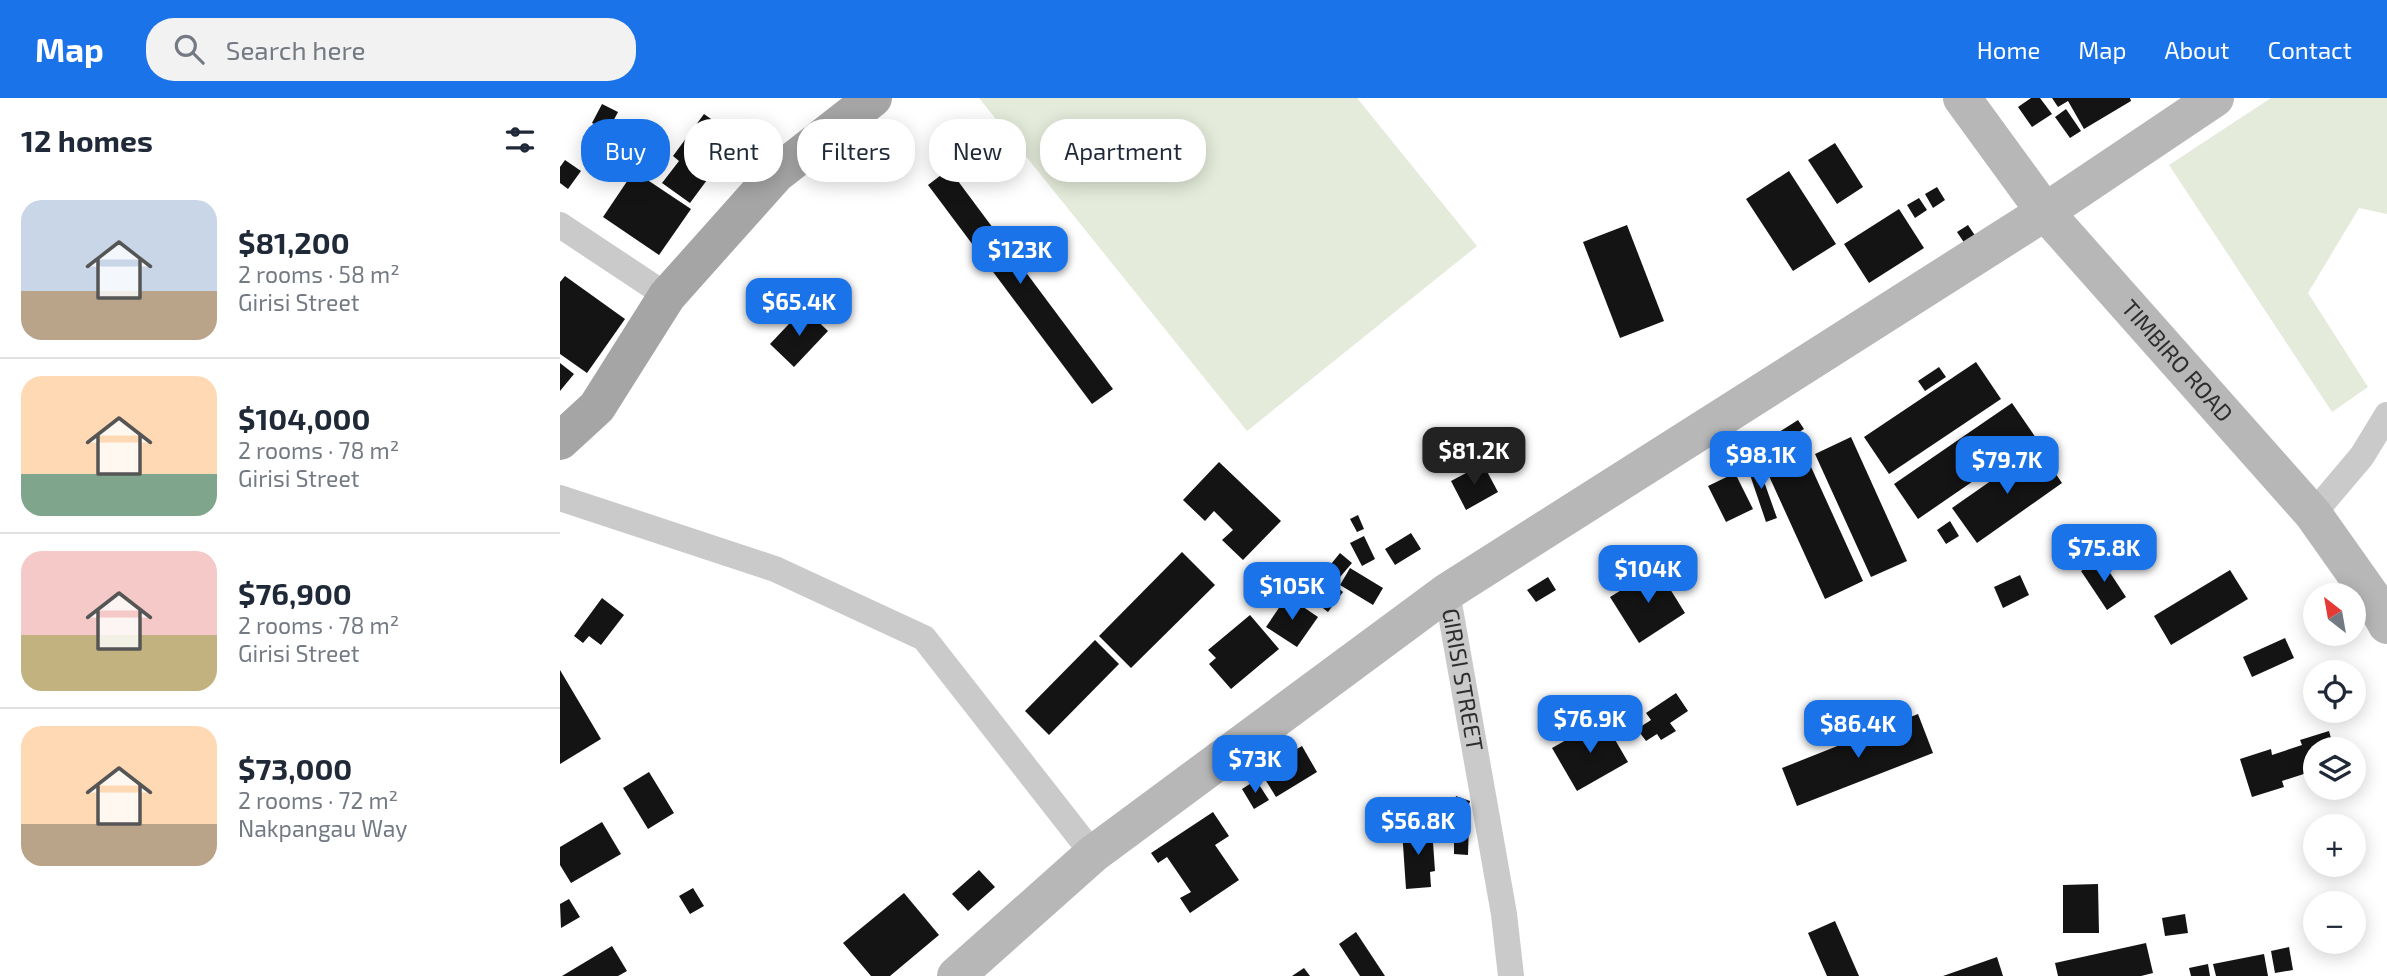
<!DOCTYPE html>
<meta charset="utf-8">
<style>
body{margin:0;font-family:"Exo 2",sans-serif;background:#f2f2f3;color:#1f2937;height:100vh;display:flex;flex-direction:column;font-size:26px;white-space:nowrap}
*{box-sizing:border-box;margin:0}
p{font-size:23px;color:#747a83}
.icon{flex:none;width:38px;height:38px;fill:none;stroke:currentColor;stroke-width:2;stroke-linecap:round;stroke-linejoin:round}
.map{position:relative;flex:1;overflow:hidden}
.side{display:flex;flex-direction:column;background:#fff;width:560px}
.side>*{flex:none}
.guide{position:absolute;left:21px;top:21px;width:665px;height:63px;display:flex;gap:14px}
.needle{width:46px;rotate:329deg}
.controls{position:absolute;left:1743px;top:485px;display:grid;gap:14px}
.controls a{display:grid;place-items:center;width:63px;height:63px;border-radius:50%;background:#fff;box-shadow:0 4px 18px #0003;font-size:35px}
.price{position:absolute;translate:-50% -60px;padding:0 16px;border-radius:14px;background:#1a73e8;color:#fff;font-size:23px;line-height:46px;filter:drop-shadow(0 2px 4px #0008)}
.price::after{content:'';position:absolute;left:50%;top:42px;width:21px;height:16px;margin-left:-10px;background:inherit;clip-path:polygon(0 0,100% 0,50% 100%)}
.price.on{background:#222;color:#fff}
ul{padding:0;list-style:none}
li{display:flex;align-items:center;gap:21px;height:175px;padding:0 21px}
li+li{border-top:2px solid #e0e1e3}
li span{display:grid;place-items:center;flex:none;width:196px;height:140px;border-radius:21px;color:#555}
li>.icon{margin-inline-start:auto}
span .icon{width:84px;height:84px;fill:#fffc;stroke-width:1}
li b{font-size:30px}
h2{display:flex;justify-content:space-between;align-items:center;height:84px;padding:0 21px;font-size:30px}
.chip{padding:0 24px;border-radius:28px;background:#fff;box-shadow:0 4px 18px #0003;font-size:24px;line-height:63px}
.chip.on{background:#1a73e8;color:#fff}
header{display:flex;align-items:center;gap:42px;box-sizing:border-box;height:98px;padding:0 35px;background:#1a73e8;color:#fff}
header strong{font-size:33px}
nav{display:flex;gap:38px;margin-inline-start:auto;font-size:24px}
.search{width:490px;height:63px;background:#f2f2f3;display:flex;align-items:center;gap:18px;box-sizing:border-box;padding:0 24px;border-radius:28px;color:#747a83;font-size:26px}
main{display:flex;flex:1;min-height:0}
.map>svg:first-child{display:block}
.green{fill:#e4ebda}
.building{fill:#141414}
.lines{fill:none;stroke-linecap:round;stroke-linejoin:round}
.street{stroke:#cacaca;stroke-width:26}
.secondary{stroke:#b7b7b7;stroke-width:38}
.primary{stroke:#a5a5a5;stroke-width:38}
.labels{text-anchor:middle;stroke-width:7;stroke-linejoin:round;paint-order:stroke}
.street-label{font-size:23px;fill:#2d2d2d;stroke:#fff}
</style>
<header>
<strong>Map</strong>
<div class="search"><svg class="icon" aria-label="search" viewBox="0 0 24 24"><circle cx="10" cy="10" r="6"/><path d="M15 15l6 6"/></svg>Search here</div>
<nav><a>Home</a><a>Map</a><a>About</a><a>Contact</a></nav>
</header>
<main>
<section class="side">
<h2>12 homes<svg class="icon" aria-label="filters" viewBox="0 0 24 24"><path d="M4 7h16M4 17h16"/><circle cx="9" cy="7" r="2"/><circle cx="15" cy="17" r="2"/></svg></h2>
<ul>
<li><span style="background:linear-gradient(#c9d6e8 65%,#b9a48a 0)"><svg class="icon" aria-label="home" viewBox="0 0 24 24"><path d="M3 11l9-7 9 7M6 9v11h12V9"/></svg></span><div><b>$81,200</b><p>2 rooms · 58 m²</p><p>Girisi Street</p></div></li>
<li><span style="background:linear-gradient(#ffd9b3 70%,#7fa58c 0)"><svg class="icon" aria-label="home" viewBox="0 0 24 24"><path d="M3 11l9-7 9 7M6 9v11h12V9"/></svg></span><div><b>$104,000</b><p>2 rooms · 78 m²</p><p>Girisi Street</p></div></li>
<li><span style="background:linear-gradient(#f6c9c9 60%,#c2b280 0)"><svg class="icon" aria-label="home" viewBox="0 0 24 24"><path d="M3 11l9-7 9 7M6 9v11h12V9"/></svg></span><div><b>$76,900</b><p>2 rooms · 78 m²</p><p>Girisi Street</p></div></li>
<li><span style="background:linear-gradient(#ffd9b3 70%,#b9a48a 0)"><svg class="icon" aria-label="home" viewBox="0 0 24 24"><path d="M3 11l9-7 9 7M6 9v11h12V9"/></svg></span><div><b>$73,000</b><p>2 rooms · 72 m²</p><p>Nakpangau Way</p></div></li>
</ul>
</section>
<div class="map">
<svg width="1827" height="878" viewBox="0 0 1827 878">
<rect width="100%" height="100%" fill="#fff"/>
<g class="green">
<path d="M419,0H797L917,148L687,333Z"/>
<path d="M1711,0H1827V116L1799,110L1748,195L1808,289L1772,314L1609,67Z"/>
</g>
<g class="building">
<path d="M1471,0H1480L1492,16L1472,29L1458,9Z"/>
<path d="M1492,0H1570L1571,3L1524,31L1508,3L1498,9Z"/>
<path d="M42,6L58,14L48,33L32,25Z"/>
<path d="M1506,11L1521,33L1510,40L1495,19Z"/>
<path d="M144,16L178,40L130,105L102,85L119,63L113,58Z"/>
<path d="M1275,45L1303,89L1277,106L1248,62Z"/>
<path d="M5,62L21,73L8,91L0,85V69Z"/>
<path d="M389,71L553,291L532,306L368,87Z"/>
<path d="M74,73L131,111L99,157L43,119Z"/>
<path d="M1229,73L1276,146L1233,173L1186,101Z"/>
<path d="M1377,89L1385,102L1373,110L1365,96Z"/>
<path d="M1359,100L1367,112L1355,120L1347,107Z"/>
<path d="M1339,111L1364,150L1309,185L1284,146Z"/>
<path d="M1067,127L1104,223L1060,240L1023,144Z"/>
<path d="M1408,127L1416,139L1405,146L1397,134Z"/>
<path d="M5,178L65,221L27,275L0,256V184Z"/>
<path d="M203,189L212,202L199,212L189,200Z"/>
<path d="M244,210L268,233L234,269L210,246Z"/>
<path d="M1416,264L1441,301L1329,376L1304,339Z"/>
<path d="M0,265L14,276L0,293Z"/>
<path d="M1379,269L1386,279L1365,293L1358,283Z"/>
<path d="M1452,305L1476,340L1358,421L1334,386Z"/>
<path d="M1238,322L1244,331L1218,347L1213,338Z"/>
<path d="M1291,339L1347,463L1311,479L1255,356Z"/>
<path d="M1478,350L1502,385L1417,445L1392,410Z"/>
<path d="M1247,360L1303,483L1265,501L1209,378Z"/>
<path d="M1196,361L1217,420L1206,424L1186,365Z"/>
<path d="M659,364L721,423L683,462L662,442L673,432L654,413L645,423L623,402Z"/>
<path d="M923,366L938,394L906,412L891,383Z"/>
<path d="M1175,375L1193,411L1166,424L1148,388Z"/>
<path d="M798,417L804,431L797,434L790,421Z"/>
<path d="M1390,423L1399,438L1386,446L1377,432Z"/>
<path d="M851,435L861,451L835,467L825,451Z"/>
<path d="M804,438L815,461L802,468L790,445Z"/>
<path d="M622,454L655,487L571,570L539,538Z"/>
<path d="M780,455L792,465L775,485L763,476Z"/>
<path d="M1541,461L1566,499L1547,512L1521,473Z"/>
<path d="M738,470L759,486L748,502L726,487Z"/>
<path d="M790,470L823,490L813,507L780,487Z"/>
<path d="M1097,470L1125,515L1079,545L1050,499Z"/>
<path d="M1670,472L1688,501L1611,547L1594,518Z"/>
<path d="M1460,477L1469,497L1443,510L1434,489Z"/>
<path d="M988,479L996,492L976,504L967,492Z"/>
<path d="M771,484L783,494L768,514L755,504Z"/>
<path d="M727,498L758,519L737,549L706,529Z"/>
<path d="M42,500L64,517L41,547L29,538L23,545L14,538Z"/>
<path d="M690,517L719,551L671,591L649,566L656,560L648,552Z"/>
<path d="M1725,540L1734,560L1692,579L1683,559Z"/>
<path d="M535,542L559,566L489,637L465,613Z"/>
<path d="M0,572L41,641L0,666Z"/>
<path d="M1116,595L1128,613L1110,625L1116,633L1101,642L1097,636L1086,643L1077,631L1091,622L1086,615Z"/>
<path d="M1358,616L1373,655L1237,708L1222,670Z"/>
<path d="M1043,621L1068,664L1017,693L992,650Z"/>
<path d="M1769,633L1774,651H1755V680L1753,673L1722,683L1724,689L1692,699L1680,661L1711,651L1712,657L1742,647L1740,642Z"/>
<path d="M742,648L757,674L716,699L700,673Z"/>
<path d="M89,674L114,715L88,731L63,690Z"/>
<path d="M696,682L709,702L694,711L682,691Z"/>
<path d="M896,698L910,703L905,721L890,716Z"/>
<path d="M653,714L669,738L655,747L679,782L630,815L620,800L631,794L607,759L598,765L591,755Z"/>
<path d="M42,724L61,756L11,785L0,767V749Z"/>
<path d="M894,724H909L908,757L894,756Z"/>
<path d="M872,730L875,773L870,774L871,789L846,791L842,732Z"/>
<path d="M419,772L435,789L408,813L392,796Z"/>
<path d="M1538,786L1539,835H1503V787Z"/>
<path d="M133,790L144,808L130,816L119,798Z"/>
<path d="M344,795L379,837L330,878H311L283,845Z"/>
<path d="M9,801L20,819L1,830L0,806Z"/>
<path d="M1625,816L1628,835L1605,838L1602,820Z"/>
<path d="M1275,823L1299,878H1267L1248,835Z"/>
<path d="M796,834L825,878H800L779,846Z"/>
<path d="M1586,845L1593,875L1581,878H1498L1495,865Z"/>
<path d="M52,848L67,873L58,878H2Z"/>
<path d="M1729,849L1733,872L1715,875L1711,853Z"/>
<path d="M1704,856L1708,878H1656L1653,866Z"/>
<path d="M1437,859L1443,878H1383Z"/>
<path d="M1648,866L1650,878H1631L1629,870Z"/>
<path d="M744,870L750,878H732Z"/>
</g>
<g class="lines">
<g class="street">
<path d="M0,127L107,198"/>
<path d="M0,400L215,471L364,540L533,756"/>
<path d="M1753,416L1802,358L1827,317"/>
<path id="s1" d="M887,494L944,816L951,878"/>
</g>
<g class="secondary">
<path id="s2" d="M1402,0L1485,114L1753,416L1811,498L1827,527"/>
<path d="M396,878L533,756L887,494L1485,114L1655,0"/>
</g>
<path class="primary" d="M0,343L37,309L107,198L216,76L313,0"/>
</g>
<g class="labels">
<g class="street-label">
<text dy="8" stroke="none"><textPath href="#s2" startOffset="340">TIMBIRO ROAD</textPath></text>
<text dy="8" stroke="none"><textPath href="#s1" startOffset="89">GIRISI STREET</textPath></text>
</g>
</g>
</svg>
<div class="controls">
<a><svg class="needle" viewBox="-14 -14 28 28"><path d="M0-13l5 13h-10z" fill="#e53935"/><path d="M0 13l5-13h-10z" fill="#747a83"/></svg></a>
<a><svg class="icon" aria-label="locate" viewBox="0 0 24 24"><circle cx="12" cy="12" r="6"/><path d="M12 2v4M12 18v4M2 12h4M18 12h4"/></svg></a>
<a><svg class="icon" aria-label="layers" viewBox="0 0 24 24"><path d="M12 4l9 5-9 5-9-5zM3 14l9 5 9-5"/></svg></a>
<a>+</a>
<a>−</a>
</div>
<b class="price" style="left:460px;top:188px">$123K</b>
<b class="price" style="left:239px;top:240px">$65.4K</b>
<b class="price on" style="left:914px;top:389px">$81.2K</b>
<b class="price" style="left:1201px;top:393px">$98.1K</b>
<b class="price" style="left:1447px;top:398px">$79.7K</b>
<b class="price" style="left:1544px;top:486px">$75.8K</b>
<b class="price" style="left:1088px;top:507px">$104K</b>
<b class="price" style="left:732px;top:524px">$105K</b>
<b class="price" style="left:1030px;top:657px">$76.9K</b>
<b class="price" style="left:1298px;top:662px">$86.4K</b>
<b class="price" style="left:695px;top:697px">$73K</b>
<b class="price" style="left:858px;top:759px">$56.8K</b>
<div class="guide">
<a class="chip on">Buy</a>
<a class="chip">Rent</a>
<a class="chip">Filters</a>
<a class="chip">New</a>
<a class="chip">Apartment</a>
</div>
</div>
</main>
